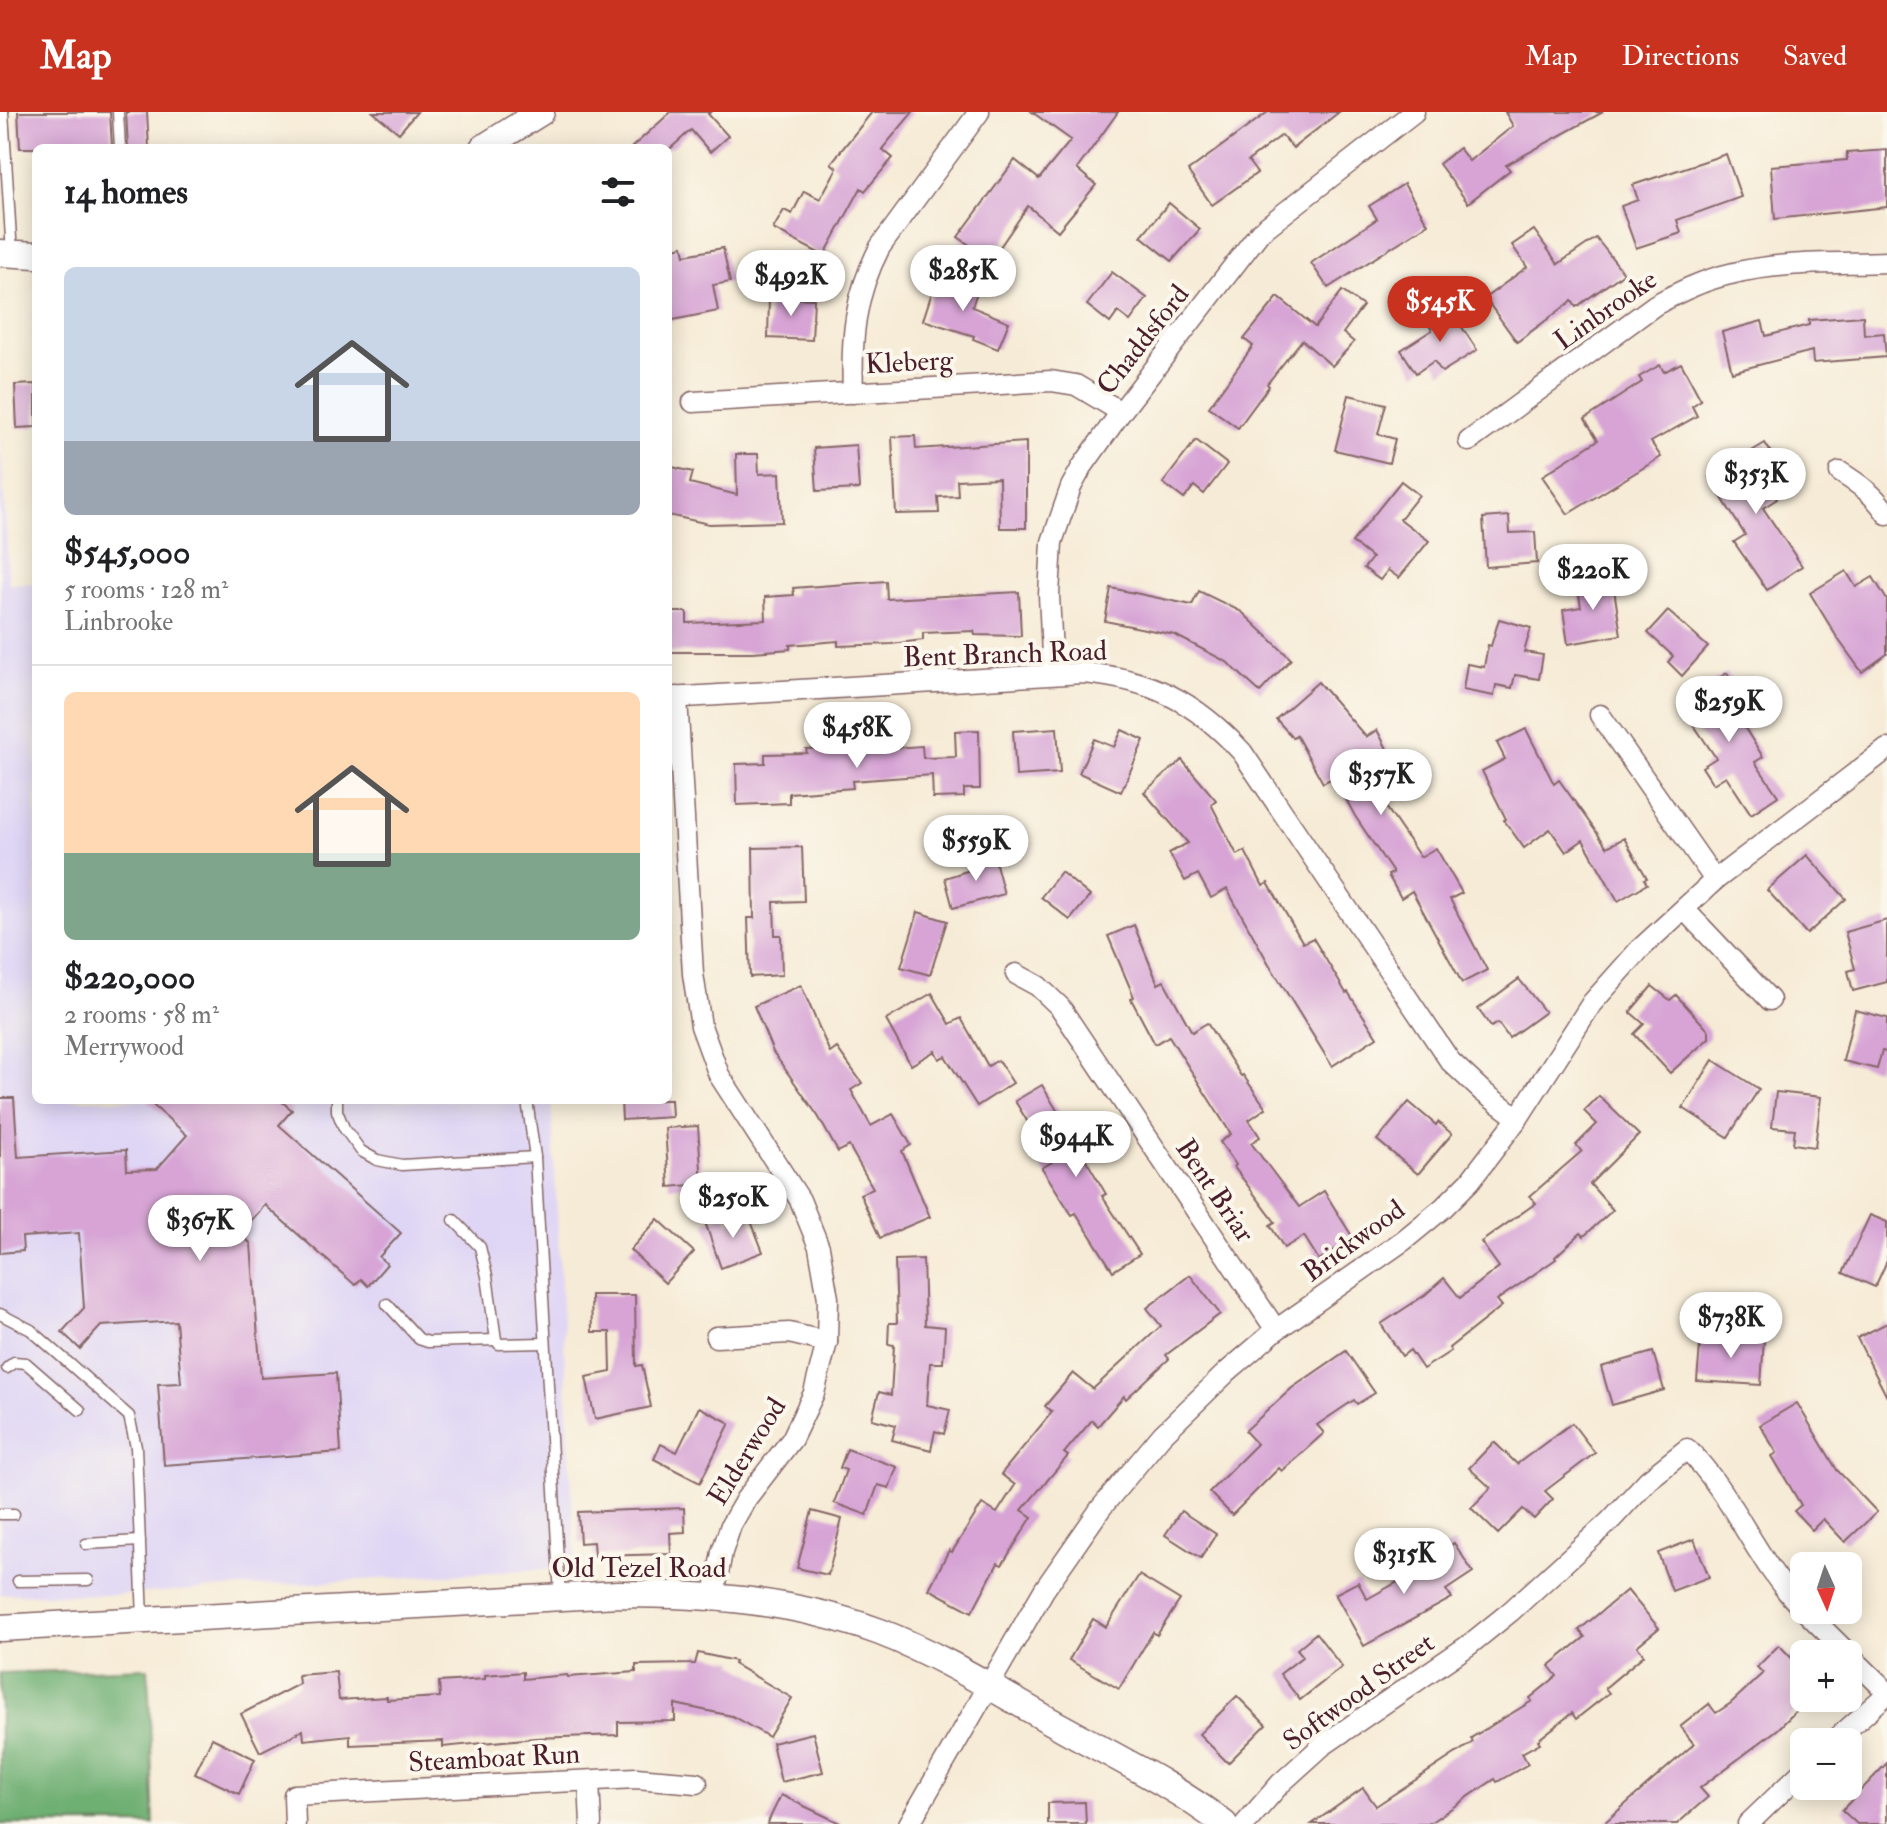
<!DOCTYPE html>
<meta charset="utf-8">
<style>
body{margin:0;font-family:"IM FELL Double Pica",serif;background:#f6f6f6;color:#202124;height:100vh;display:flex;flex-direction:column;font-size:30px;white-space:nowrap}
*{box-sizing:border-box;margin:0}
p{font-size:26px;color:#757577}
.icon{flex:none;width:44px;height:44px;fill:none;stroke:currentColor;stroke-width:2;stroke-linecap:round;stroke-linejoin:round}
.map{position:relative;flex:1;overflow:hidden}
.drawer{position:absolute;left:32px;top:32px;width:640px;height:960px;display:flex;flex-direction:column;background:#fff;border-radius:12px;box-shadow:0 4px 20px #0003}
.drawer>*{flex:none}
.needle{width:52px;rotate:177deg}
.buttons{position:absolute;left:1790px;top:1440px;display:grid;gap:16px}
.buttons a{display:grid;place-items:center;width:72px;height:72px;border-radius:12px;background:#fff;box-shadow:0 4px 20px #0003;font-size:40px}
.price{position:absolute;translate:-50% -68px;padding:0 18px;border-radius:28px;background:#fff;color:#222;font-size:26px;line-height:52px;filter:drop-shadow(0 2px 4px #0008)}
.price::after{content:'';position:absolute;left:50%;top:48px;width:24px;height:18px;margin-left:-12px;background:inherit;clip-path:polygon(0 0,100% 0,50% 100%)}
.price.active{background:#c8321e;color:#fff}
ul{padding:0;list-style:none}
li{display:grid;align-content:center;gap:16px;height:424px;padding:0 32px}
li+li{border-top:2px solid #e0e0e0}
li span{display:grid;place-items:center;height:248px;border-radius:12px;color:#555}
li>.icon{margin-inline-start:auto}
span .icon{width:144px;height:144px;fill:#fffc;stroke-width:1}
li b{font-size:34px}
h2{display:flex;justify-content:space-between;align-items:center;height:96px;padding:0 32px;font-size:34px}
header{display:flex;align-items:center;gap:48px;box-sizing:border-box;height:112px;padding:0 40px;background:#c8321e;color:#fff}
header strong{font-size:38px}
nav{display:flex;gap:44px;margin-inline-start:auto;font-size:28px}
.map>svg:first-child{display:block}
.built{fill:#dfd5f5}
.forest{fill:#6eaf72;stroke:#5c674e;stroke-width:2}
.building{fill:#d7a4d5}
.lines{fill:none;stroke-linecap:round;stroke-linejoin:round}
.service-casing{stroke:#866667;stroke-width:13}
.minor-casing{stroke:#866667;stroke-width:23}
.tertiary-casing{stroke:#866667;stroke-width:29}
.service{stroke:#fff;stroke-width:10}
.minor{stroke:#fff;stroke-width:20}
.tertiary{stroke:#fff;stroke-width:26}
.labels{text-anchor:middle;stroke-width:8;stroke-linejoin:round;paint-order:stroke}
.street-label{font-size:28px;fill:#4a1f2b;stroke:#fbf7ec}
</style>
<header>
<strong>Map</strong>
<nav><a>Map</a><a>Directions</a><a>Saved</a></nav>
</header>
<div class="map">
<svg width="1887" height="1712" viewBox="0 0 1887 1712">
<rect width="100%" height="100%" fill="#fbf7ec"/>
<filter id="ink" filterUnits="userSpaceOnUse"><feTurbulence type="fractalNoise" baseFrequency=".0125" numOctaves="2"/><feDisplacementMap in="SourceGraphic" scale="16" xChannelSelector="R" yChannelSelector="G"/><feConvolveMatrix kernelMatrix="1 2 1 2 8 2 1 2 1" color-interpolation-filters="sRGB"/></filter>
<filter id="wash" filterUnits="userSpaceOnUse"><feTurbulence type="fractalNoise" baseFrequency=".006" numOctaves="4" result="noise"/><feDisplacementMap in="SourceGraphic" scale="32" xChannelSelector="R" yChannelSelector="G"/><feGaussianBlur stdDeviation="1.8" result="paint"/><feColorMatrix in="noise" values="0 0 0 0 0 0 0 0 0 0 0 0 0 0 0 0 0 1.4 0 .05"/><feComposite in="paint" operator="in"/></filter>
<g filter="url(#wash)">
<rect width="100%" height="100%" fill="#f6ebd6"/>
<path class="built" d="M0,325L9,472L36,471V988H551L576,1455L113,1483L0,1482Z"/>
<path class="forest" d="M148,1556L154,1712H0V1561Z"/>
<g id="blocks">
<g class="building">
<path d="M18,0H110L112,36H20Z"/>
<path d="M126,0H147L149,36H128Z"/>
<path d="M373,0H417L399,21Z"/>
<path d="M671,0H711L708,2L728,24L710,40L691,18L671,36H631Z"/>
<path d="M872,0H913L882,37L893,46L865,79L861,76L824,144L773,117L784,98L792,102L804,79L820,87L837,56L831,51Z"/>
<path d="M1032,0H1118L1077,57L1096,73L1058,119L1028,94L991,148L958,125L1015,48L1039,67L1071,28Z"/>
<path d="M1268,0H1339L1293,36L1282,23L1248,49L1257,61L1212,93L1188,59Z"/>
<path d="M1505,0H1603L1506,53L1510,58L1468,91L1439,52L1459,36L1469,49L1513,14Z"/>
<path d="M1887,38V95L1775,107L1771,54L1847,48V41Z"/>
<path d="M1726,42L1741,85L1677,108L1681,121L1636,136L1621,94L1638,88L1633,73Z"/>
<path d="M1404,72L1428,112L1328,176L1311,151L1377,107L1369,94Z"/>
<path d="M1169,91L1200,117L1172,149L1141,124Z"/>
<path d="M1534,118L1558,152L1596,126L1624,161L1576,195L1572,189L1517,230L1485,186L1527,155L1512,133Z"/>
<path d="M683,134L685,143L723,136L730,170L713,173L718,199L668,209V137Z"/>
<path d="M1112,160L1147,186L1130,209L1118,200L1110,211L1087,193Z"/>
<path d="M937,165L978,177L972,195L1009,210L998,237L973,227L974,224L923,208Z"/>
<path d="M1342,179L1363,194L1343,221L1354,230L1332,254L1302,228L1267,272L1269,274L1238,316L1209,295L1253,234L1244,227L1278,185L1315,215Z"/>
<path d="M769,185L814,187L812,228L768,226Z"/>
<path d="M1448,194L1477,238L1442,260L1434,249L1416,261L1401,238L1432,218L1426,208Z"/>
<path d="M1863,204L1864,223L1884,221L1886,245L1813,251L1812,239L1732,260L1722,220L1762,209L1766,224L1809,213V208Z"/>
<path d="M1681,251L1701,288L1692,294L1697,304L1651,330L1661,345L1568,402L1542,364L1598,328L1585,307L1642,270L1639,265L1660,253L1664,260Z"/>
<path d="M36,272V315L17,316L15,273Z"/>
<path d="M1349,283L1386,292L1378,322L1395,327L1389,351L1335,338Z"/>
<path d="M915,324L916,337L1026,330V416H1000L999,366L957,368L958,384L938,385L939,401L896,402L892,325Z"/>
<path d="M1196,328L1227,352L1204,382L1194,374L1184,387L1163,371Z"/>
<path d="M1765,331L1778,352L1761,362L1777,387L1763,396L1802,454L1767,478L1734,430L1745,423L1709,365Z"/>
<path d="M856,333L859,377L817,379L814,336Z"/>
<path d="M736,342H758L759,362L780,361L782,410L709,412L668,403V354L693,360L690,371L737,383Z"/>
<path d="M1401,369L1419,383L1400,407L1429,429L1399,466L1388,458L1380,468L1364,456L1372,446L1352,430Z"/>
<path d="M1509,404L1510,421L1535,420L1537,451L1486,455L1483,406Z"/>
<path d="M1846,459L1856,475L1873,465L1887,488V542L1862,560L1838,527L1810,481Z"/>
<path d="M1612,464L1621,523L1568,532L1563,498L1581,495L1577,470Z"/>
<path d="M886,469L887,487L1019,480L1021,524L975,523L974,519L923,521V528L891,532L838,534V529L790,533V537L753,540H668V500H687V511L766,508L765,485L794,483L793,476Z"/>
<path d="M1111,476L1192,493L1199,479L1242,500L1291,547L1260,580L1227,550L1175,523L1105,509Z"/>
<path d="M1668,499L1708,535L1682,564L1668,550L1673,544L1648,521Z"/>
<path d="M1499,507L1531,516L1524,540L1543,543L1539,567L1515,563L1512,576L1496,573L1494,584L1463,578L1467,552L1484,555L1488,533L1491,534Z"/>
<path d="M1727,561L1738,578L1726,586L1763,645L1755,650L1778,684L1751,702L1726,664L1713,672L1702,655L1716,646L1683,597V590Z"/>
<path d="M1318,570L1366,625L1377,618L1392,646L1376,654L1387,673L1376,680L1420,745L1436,736L1462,781L1450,787L1487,858L1462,871L1412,779L1401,786L1388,763L1393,761L1355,704L1334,665L1323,671L1296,623L1293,626L1276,607Z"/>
<path d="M1057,616L1060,661L1016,664L1013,619Z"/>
<path d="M1526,617L1554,672L1559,668L1607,735L1624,726L1647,766L1644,767L1647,772L1618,789L1583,728L1566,740L1550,717L1524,736L1504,708L1506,707L1482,659L1505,647L1497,631Z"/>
<path d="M979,618L980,677H964V685L933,686L932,663L852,669L853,676L789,681V691L737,693L736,652L765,651V642L807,641L806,637L826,636L825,626L849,625L850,639L922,634L923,646L956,645L955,619Z"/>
<path d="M1122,618L1144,628L1121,680L1079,661L1094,627L1114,635Z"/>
<path d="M1182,648L1216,688L1211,692L1237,743L1245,739L1263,774L1268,771L1303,831L1313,826L1346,881L1348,880L1377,925L1332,954L1269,852L1227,777L1211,786L1198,762L1185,769L1169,741L1188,731L1144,680Z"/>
<path d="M802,735L804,789L774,790L775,823H781L782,863L750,865L748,806H754L753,736Z"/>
<path d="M993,741L1004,782L953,796L945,766L973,757L970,748Z"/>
<path d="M1807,743L1846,787L1807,822L1767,778Z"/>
<path d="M1061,760L1090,784L1070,808L1041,785Z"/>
<path d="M918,800L947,809L930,863L901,855Z"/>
<path d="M1887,808V870L1853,879L1848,859L1855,857L1845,820Z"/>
<path d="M1134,813L1158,872L1164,869L1192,920L1207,911L1241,964L1243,963L1266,996L1249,1008L1260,1025L1251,1031L1299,1095L1324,1079L1353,1126L1319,1148L1304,1124L1284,1136L1270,1113L1275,1110L1234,1055L1236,1053L1220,1030L1231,1022L1169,924L1155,932L1131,887L1134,885L1108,824Z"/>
<path d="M1519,867L1545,900L1509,926L1498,911L1491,915L1478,897Z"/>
<path d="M801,873L830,941L837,936L862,971L851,978L871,1014L893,1002L911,1033L902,1039L930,1105L880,1126L860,1082L873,1076L849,1034L838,1040L818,1004L773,940L754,894Z"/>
<path d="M1652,874L1670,888L1676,883L1709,919V926L1670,961L1634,922L1644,912L1630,900Z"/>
<path d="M932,881L950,912L961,906L988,954L998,948L1013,971L977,994L945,944L939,947L935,939L911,953L886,908Z"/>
<path d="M1855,898L1887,906V940L1882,939L1877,957L1843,949Z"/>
<path d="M1713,948L1759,977L1728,1025L1683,996Z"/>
<path d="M1042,973L1106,1082L1102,1084L1140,1142L1113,1159L1076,1101L1072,1103L1042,1056L1052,1050L1015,989Z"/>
<path d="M1776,980L1821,985L1815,1035L1793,1032L1795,1017L1772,1015Z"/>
<path d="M1599,984L1639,1023L1590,1072L1613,1098L1584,1124L1581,1121L1555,1145L1556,1147L1497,1188L1502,1194L1449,1236L1451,1239L1423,1257L1410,1238L1402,1244L1381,1212L1425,1183L1444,1166L1460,1186L1499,1155L1481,1130L1536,1091L1530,1084L1582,1039L1576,1033L1597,1012L1584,999Z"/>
<path d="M0,986H14L18,1045L126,1038L127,1058L157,1057L187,1023L147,988H280L292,998L279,1013L401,1121L379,1145L387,1152L368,1174L361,1167L355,1173L265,1093L240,1121L251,1132L261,1266L336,1261L341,1340L164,1353L158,1272L181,1271L176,1209L101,1214L80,1237L62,1220L84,1196L79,1121L22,1125L23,1139L0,1141Z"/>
<path d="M621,988H671L672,1005L622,1008Z"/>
<path d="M1409,990L1436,1013L1438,1010L1452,1022L1418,1062L1377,1028Z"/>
<path d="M698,1014L702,1072L669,1075L665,1016Z"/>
<path d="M725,1103L729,1111L749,1104L763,1140L721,1156L705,1110Z"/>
<path d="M1870,1103L1887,1110V1149L1875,1175L1843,1161Z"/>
<path d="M658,1107L694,1140L665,1171L630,1138Z"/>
<path d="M923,1147L925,1213L945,1215L943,1251H930L927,1293L950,1298L944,1322L935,1319L931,1338L892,1328L896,1313L872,1307L879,1280L891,1283L894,1233L888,1232L889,1211H897L895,1148Z"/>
<path d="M1190,1163L1220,1202L1166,1243L1169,1247L1126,1287L1124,1284L1098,1314L1092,1308L1064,1341L1068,1344L1022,1398L1032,1405L1002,1453L998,1451L972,1500L929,1477L949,1438L952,1440L982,1392L997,1401L1015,1373L1001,1362L1052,1300L1045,1294L1073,1261L1093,1277L1161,1214L1147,1196Z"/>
<path d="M591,1183H635L636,1254L642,1253L651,1295L595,1307L586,1265L611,1260L610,1220H592Z"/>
<path d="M1887,1211V1285L1857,1226Z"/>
<path d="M1701,1222L1764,1227L1761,1273L1697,1269Z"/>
<path d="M1346,1239L1375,1281L1357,1292L1354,1288L1317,1313L1324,1321L1282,1359L1279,1356L1232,1403L1209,1380L1257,1332L1245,1319L1292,1276Z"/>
<path d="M1653,1240L1664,1278L1612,1293L1601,1255Z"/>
<path d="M1797,1291L1837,1358L1877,1400L1845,1430L1823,1407L1812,1418L1794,1399L1801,1393L1772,1344L1777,1341L1760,1313Z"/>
<path d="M699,1295L730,1311L700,1371L654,1347L661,1332L677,1340Z"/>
<path d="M1572,1311L1595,1341L1545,1379L1553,1387L1534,1407L1523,1397L1498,1422L1471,1396L1491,1376L1469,1356L1494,1330L1517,1352Z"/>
<path d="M847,1337L897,1355L889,1376L878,1373L867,1403L834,1391L846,1358L840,1356Z"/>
<path d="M684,1396L685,1420L670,1421L671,1442L594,1444L593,1430L580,1431L578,1400Z"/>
<path d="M812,1399L842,1407L828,1463L797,1456Z"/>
<path d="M1181,1399L1216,1422L1201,1446L1165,1423Z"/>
<path d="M1694,1427L1709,1465L1672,1479L1658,1441Z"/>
<path d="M1454,1431L1473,1460L1446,1478L1452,1486L1364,1534L1335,1482L1358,1470L1367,1487L1410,1463L1409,1461Z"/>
<path d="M1139,1463L1180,1488L1157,1523L1153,1520L1119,1577L1069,1548L1093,1507L1106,1515Z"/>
<path d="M1627,1478L1659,1516L1637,1534L1644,1543L1605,1576L1609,1581L1576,1607L1572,1601L1538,1628L1540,1631L1522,1641L1528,1652L1497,1670L1495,1667L1428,1712H1312L1363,1676L1376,1694L1473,1630L1471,1626L1532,1589L1530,1586L1557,1564L1549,1554L1585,1525L1579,1518Z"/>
<path d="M1316,1521L1342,1555L1300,1588L1280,1562L1303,1544L1297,1537Z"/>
<path d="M1779,1533L1804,1559V1591L1778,1617L1700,1676L1708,1685L1677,1712H1603L1694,1632L1680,1615L1709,1592L1716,1601L1731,1591L1763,1561L1757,1555Z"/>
<path d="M698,1541L735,1549L734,1552L792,1586L769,1625L732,1604L675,1592V1609L618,1610V1623L535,1626L443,1635V1629L350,1633V1623L304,1628L303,1618L260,1640L241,1602L299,1572L298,1563L336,1560L339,1588L387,1585V1588L440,1585L439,1570L485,1567V1563L523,1560V1567L567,1563L568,1565L636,1560V1553L695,1552Z"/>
<path d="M1237,1584L1266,1613L1228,1651L1199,1622Z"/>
<path d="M813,1621L823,1660L781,1670L772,1631Z"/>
<path d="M212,1626L255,1647L239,1682L195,1661Z"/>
<path d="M1887,1651V1712H1857L1842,1698Z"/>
<path d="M781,1683L842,1712H767Z"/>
<path d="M1085,1690L1086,1712H1048V1691Z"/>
</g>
</g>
</g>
<g filter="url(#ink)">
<use href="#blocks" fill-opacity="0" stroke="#866667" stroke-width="2"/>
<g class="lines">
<defs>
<g id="service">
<path d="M3,0L12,142"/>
<path d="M118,0L120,36"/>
<path d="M337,988V999L344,1016L361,1039L377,1048L402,1053L535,1045"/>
<path d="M527,988L535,1045L560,1484"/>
<path d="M454,1108L480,1135L487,1164L496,1228L499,1232L545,1231"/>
<path d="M387,1192L419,1227L428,1230L496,1228"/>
<path d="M0,1202L31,1218L129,1304L136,1335L143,1507"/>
<path d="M7,1256L14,1250L26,1251L80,1298"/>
<path d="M0,1402H14"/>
<path d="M86,1432L140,1429"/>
<path d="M18,1469L88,1468"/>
</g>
<g id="minor">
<path d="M853,281C851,225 854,185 880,135L979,0"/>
<path d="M693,290L1051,269L1076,273L1121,300"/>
<path d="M1469,329L1655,193C1679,180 1703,168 1730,162C1780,149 1836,152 1887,150"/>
<path d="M1840,360C1859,372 1875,383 1887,402"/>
<path d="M1053,562L1049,483L1052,430L1071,375L1082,355L1121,300L1260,120L1414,0"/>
<path d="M677,585L693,862L701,914L719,963L800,1088L819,1135L828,1186L827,1230L814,1281L792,1327L746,1387L731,1413L722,1440L714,1483"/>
<path d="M668,586L1083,561C1151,567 1195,589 1242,640L1450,949L1483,980L1518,1006"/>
<path d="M1600,603L1715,768"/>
<path d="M1684,797L1770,888"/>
<path d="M1016,862L1038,874L1060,895L1276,1218"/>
<path d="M716,1225L789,1221L827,1230"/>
<path d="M1804,1498L1887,1580"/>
<path d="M1833,1630L1887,1582"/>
<path d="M589,1669L591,1712"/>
<path d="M295,1712L294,1683L636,1666L697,1671"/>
<path d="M909,1712L1044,1478L1101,1396L1162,1323L1228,1259L1276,1218L1404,1128L1443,1096L1470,1069L1518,1006L1592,891L1640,837L1715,768L1887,637"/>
<path d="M1245,1712L1280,1672L1322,1634L1469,1533L1510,1500L1609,1410L1648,1368L1687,1337C1734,1383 1756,1451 1804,1498"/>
<path d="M1748,1712L1804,1658"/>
</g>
<g id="tertiary">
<path d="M483,36L541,0"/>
<path d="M0,141L36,143"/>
<path d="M0,1516L618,1482C708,1482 795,1488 880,1520C945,1545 1003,1583 1063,1616C1117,1646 1175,1674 1224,1712"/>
</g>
</defs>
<use href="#service" class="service-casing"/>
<use href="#minor" class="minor-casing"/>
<use href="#tertiary" class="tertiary-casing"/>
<use href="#service" class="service"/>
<use href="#minor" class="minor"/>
<use href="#tertiary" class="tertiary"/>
</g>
</g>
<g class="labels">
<g class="street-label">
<text transform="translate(1605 197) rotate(-35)" y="10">Linbrooke</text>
<text transform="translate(1142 227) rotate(-52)" y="10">Chaddsford</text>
<text transform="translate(909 249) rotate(-3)" y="10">Kleberg</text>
<text transform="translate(1005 541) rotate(-2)" y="10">Bent Branch Road</text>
<text transform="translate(1216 1078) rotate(56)" y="10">Bent Briar</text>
<text transform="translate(1353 1128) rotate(-36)" y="10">Brickwood</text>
<text transform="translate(746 1339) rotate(-58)" y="10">Elderwood</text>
<text x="639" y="1465">Old Tezel Road</text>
<text transform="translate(1358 1579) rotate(-36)" y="10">Softwood Street</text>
<text transform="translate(494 1645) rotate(-3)" y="10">Steamboat Run</text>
</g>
</g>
</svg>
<div class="buttons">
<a><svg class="needle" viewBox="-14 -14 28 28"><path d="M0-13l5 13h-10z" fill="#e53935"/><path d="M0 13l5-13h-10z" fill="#757577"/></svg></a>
<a>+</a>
<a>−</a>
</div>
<b class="price" style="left:963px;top:201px">$285K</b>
<b class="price" style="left:791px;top:206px">$492K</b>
<b class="price active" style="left:1440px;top:232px">$545K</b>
<b class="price" style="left:1756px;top:404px">$353K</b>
<b class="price" style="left:1593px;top:500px">$220K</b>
<b class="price" style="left:1729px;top:632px">$259K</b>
<b class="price" style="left:857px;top:658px">$458K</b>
<b class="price" style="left:1381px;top:705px">$357K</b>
<b class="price" style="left:976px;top:771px">$559K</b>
<b class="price" style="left:1076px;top:1067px">$944K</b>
<b class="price" style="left:733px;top:1128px">$250K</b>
<b class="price" style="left:200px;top:1151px">$367K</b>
<b class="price" style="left:1731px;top:1248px">$738K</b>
<b class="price" style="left:1404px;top:1484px">$315K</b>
<section class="drawer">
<h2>14 homes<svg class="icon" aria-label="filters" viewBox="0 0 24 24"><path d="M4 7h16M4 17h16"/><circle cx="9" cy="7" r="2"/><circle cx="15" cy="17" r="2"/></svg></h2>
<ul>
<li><span style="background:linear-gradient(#c9d6e8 70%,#9aa5b1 0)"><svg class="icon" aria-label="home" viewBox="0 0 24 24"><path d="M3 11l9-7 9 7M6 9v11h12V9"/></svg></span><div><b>$545,000</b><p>5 rooms · 128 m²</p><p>Linbrooke</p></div></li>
<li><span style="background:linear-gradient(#ffd9b3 65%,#7fa58c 0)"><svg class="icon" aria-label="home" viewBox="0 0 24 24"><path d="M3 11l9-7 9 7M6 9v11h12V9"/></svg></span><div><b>$220,000</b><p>2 rooms · 58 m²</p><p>Merrywood</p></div></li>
</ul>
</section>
</div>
